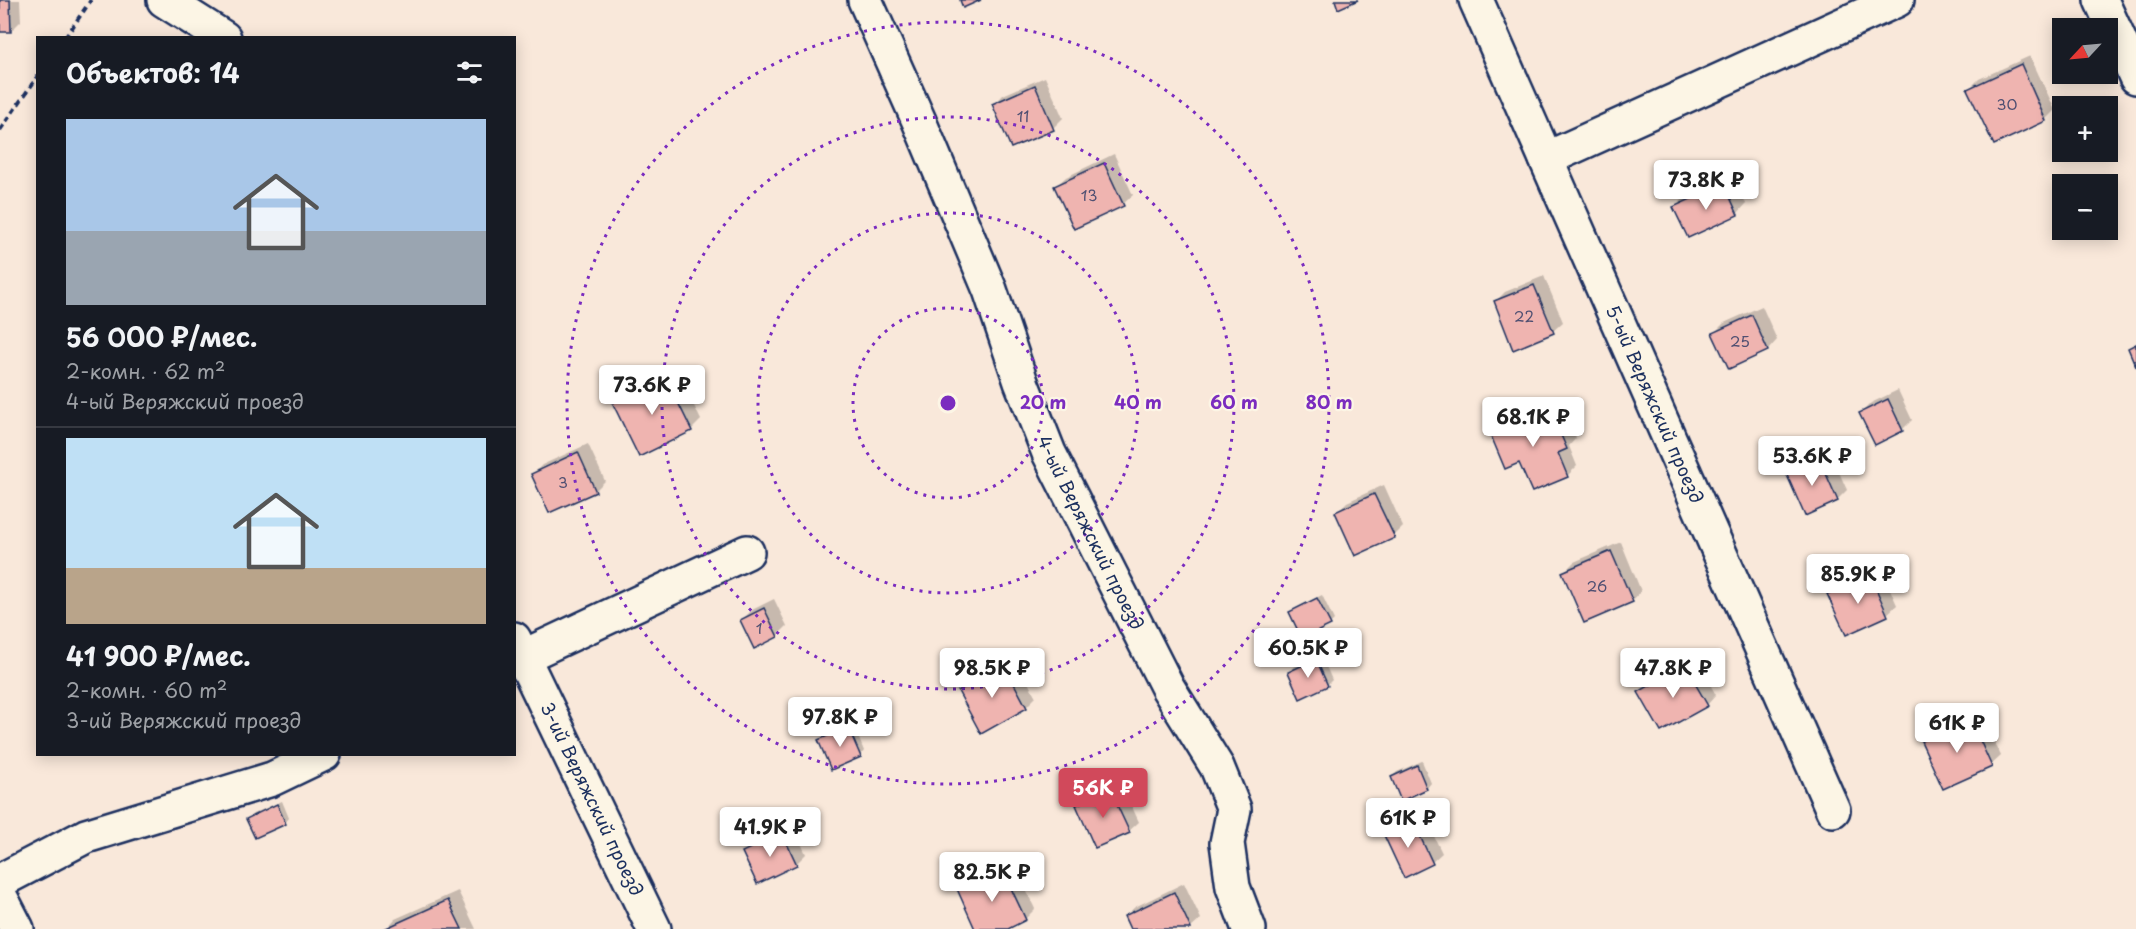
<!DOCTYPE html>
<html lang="ru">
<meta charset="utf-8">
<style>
body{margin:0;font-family:"Playpen Sans",sans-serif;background:#242831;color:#f1f3f6;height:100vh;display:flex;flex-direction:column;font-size:22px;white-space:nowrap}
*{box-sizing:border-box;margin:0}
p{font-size:20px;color:#9ea1a6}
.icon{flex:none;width:33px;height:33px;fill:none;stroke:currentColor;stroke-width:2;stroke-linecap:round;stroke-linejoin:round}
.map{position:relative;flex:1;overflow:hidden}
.sheet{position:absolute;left:36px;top:36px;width:480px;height:720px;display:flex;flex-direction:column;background:#171b24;border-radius:0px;box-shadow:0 3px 15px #0003}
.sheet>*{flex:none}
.needle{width:39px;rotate:244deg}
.controls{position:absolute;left:2052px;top:18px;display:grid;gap:12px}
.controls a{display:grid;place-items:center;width:66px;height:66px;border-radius:0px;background:#171b24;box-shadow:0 3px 15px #0003;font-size:30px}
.price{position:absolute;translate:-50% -51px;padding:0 14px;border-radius:6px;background:#fff;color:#222;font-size:20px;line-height:39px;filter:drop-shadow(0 2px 3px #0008)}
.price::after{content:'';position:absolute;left:50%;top:36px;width:18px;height:14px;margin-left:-9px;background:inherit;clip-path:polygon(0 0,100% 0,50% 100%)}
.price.active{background:#d1495b;color:#fff}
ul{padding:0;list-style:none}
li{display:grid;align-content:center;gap:12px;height:318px;padding:0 30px}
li+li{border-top:2px solid #363941}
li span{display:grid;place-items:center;height:186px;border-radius:0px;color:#555}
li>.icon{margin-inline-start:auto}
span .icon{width:108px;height:108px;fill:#fffc;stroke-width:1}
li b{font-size:26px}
h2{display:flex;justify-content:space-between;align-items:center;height:72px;padding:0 30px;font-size:26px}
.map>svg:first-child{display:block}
.shadow{fill:#0003}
.building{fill:#efb4b0;stroke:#1b2f5e;stroke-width:1.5}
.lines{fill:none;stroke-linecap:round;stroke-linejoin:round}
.minor-casing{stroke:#1b2f5e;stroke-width:38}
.path{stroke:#1b2f5e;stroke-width:4;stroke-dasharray:6 4.5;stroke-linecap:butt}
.minor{stroke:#fcf5e5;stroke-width:33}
.ring{fill:none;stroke:#7b2cbf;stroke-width:3;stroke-dasharray:3 6}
.labels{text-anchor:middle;stroke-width:4.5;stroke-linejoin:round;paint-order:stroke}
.number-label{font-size:15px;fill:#505072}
.street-label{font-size:18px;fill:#1b2f5e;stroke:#fcf5e5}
.centre{fill:#7b2cbf;stroke:#fcf5e5;stroke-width:3}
.ring-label{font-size:18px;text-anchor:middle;font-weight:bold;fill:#7b2cbf;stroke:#fcf5e5;stroke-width:4.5;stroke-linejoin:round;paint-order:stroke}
</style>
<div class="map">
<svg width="2136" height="929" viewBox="0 0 2136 929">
<rect width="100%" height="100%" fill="#f9e8da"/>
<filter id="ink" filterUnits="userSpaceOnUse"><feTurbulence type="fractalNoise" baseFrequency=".0167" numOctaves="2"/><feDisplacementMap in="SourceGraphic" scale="12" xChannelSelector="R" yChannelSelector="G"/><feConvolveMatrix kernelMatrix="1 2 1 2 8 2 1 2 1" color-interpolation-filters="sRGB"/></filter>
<g filter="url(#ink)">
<g class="shadow">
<path d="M0,0H20L21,21L11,31H0Z"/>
<path d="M2030,56L2055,110L2045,120L1994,143L1969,89L1979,79Z"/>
<path d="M1045,77L1063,118L1053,128L994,105L1003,95Z"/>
<path d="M1114,154L1133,195L1123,204L1056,186L1066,177Z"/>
<path d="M1734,175L1746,204L1737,214L1675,207L1685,197Z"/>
<path d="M1544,276L1563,322L1553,331L1514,348L1496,301L1505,292Z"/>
<path d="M1762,306L1777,340L1768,350L1730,367L1714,333L1724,323Z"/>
<path d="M675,367L701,420L691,430L613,403L623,393Z"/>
<path d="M1898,390L1912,420L1902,430L1861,413L1871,403Z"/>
<path d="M1558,397L1576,438L1569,446L1577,466L1568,475L1533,490L1520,461L1491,432L1501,422Z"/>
<path d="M588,444L605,481L595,491L533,474L542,465Z"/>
<path d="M1829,450L1847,490L1837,500L1788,474L1797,464Z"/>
<path d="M1384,485L1403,527L1394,536L1337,512L1347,502Z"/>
<path d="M1621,542L1641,591L1632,601L1564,572L1574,562Z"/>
<path d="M1880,566L1897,605L1887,614L1829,595L1839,585Z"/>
<path d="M1322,595L1334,620L1330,624L1291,612L1296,608Z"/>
<path d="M774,599L787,626L777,636L742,620L752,610Z"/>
<path d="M1321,655L1332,680L1327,685L1289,672L1294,667Z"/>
<path d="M1014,657L1036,697L1026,707L959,691L969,681Z"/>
<path d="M1695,657L1716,695L1707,705L1640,692L1650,683Z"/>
<path d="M1980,710L2001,756L1991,765L1922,742L1932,732Z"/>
<path d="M853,724L864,751L860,756L820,741L825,736Z"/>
<path d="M1422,761L1431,783L1427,788L1402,799L1392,777L1397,772Z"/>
<path d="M1120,781L1139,822L1129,831L1078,805L1087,795Z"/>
<path d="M282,801L289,818L285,823L248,819L253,814Z"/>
<path d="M1422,811L1442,853L1432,862L1385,833L1394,824Z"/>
<path d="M792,824L806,854L796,864L744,852L754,842Z"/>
<path d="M1012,860L1035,909L1025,919L1004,929H977L959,889L969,880Z"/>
<path d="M1184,883L1201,919L1190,929H1131L1125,916L1135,907Z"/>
<path d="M458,891L476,929H386L395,919Z"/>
</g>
<g class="building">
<path d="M0,0H10L11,32H0Z"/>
<path d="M960,0H981L963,8Z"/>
<path d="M1335,0H1358L1338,9Z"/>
<path d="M2021,64L2046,121L1994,145L1967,89Z"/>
<path d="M1035,85L1054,130L1011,148L992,104Z"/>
<path d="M1104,163L1124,206L1074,229L1054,186Z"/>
<path d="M1724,184L1738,215L1688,238L1673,207Z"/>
<path d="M1534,285L1554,333L1513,350L1494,301Z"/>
<path d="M1752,315L1768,351L1729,369L1712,333Z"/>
<path d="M2136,344V367L2128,348Z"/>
<path d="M665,376L692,431L639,457L612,402Z"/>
<path d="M1888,399L1903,431L1875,445L1859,413Z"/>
<path d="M1548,405L1567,449L1558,453L1568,477L1532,492L1519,463L1505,469L1489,431Z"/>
<path d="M578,452L596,492L549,513L531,474Z"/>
<path d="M1819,458L1838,501L1805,516L1786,473Z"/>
<path d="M1374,494L1395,538L1355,556L1335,512Z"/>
<path d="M1611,551L1633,602L1584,623L1562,572Z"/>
<path d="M1870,575L1888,616L1846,635L1827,594Z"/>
<path d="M1317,598L1331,625L1302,639L1289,612Z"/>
<path d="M764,608L778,637L754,649L740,620Z"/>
<path d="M1316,659L1328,686L1300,699L1288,672Z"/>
<path d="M1004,665L1027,708L981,734L958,691Z"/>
<path d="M1685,666L1708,706L1661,732L1638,692Z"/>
<path d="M1970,718L1992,767L1943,789L1921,741Z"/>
<path d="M848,727L861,757L831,770L818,740Z"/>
<path d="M1417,765L1427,789L1401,801L1391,777Z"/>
<path d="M1110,790L1130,833L1095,848L1076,805Z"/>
<path d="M277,804L286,824L255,838L246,819Z"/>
<path d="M1412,819L1433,864L1404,878L1383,833Z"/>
<path d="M782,833L797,865L757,884L742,852Z"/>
<path d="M1002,869L1026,920L1008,929H975L957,889Z"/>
<path d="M1174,892L1191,929H1130L1124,916Z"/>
<path d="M448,900L462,929H384Z"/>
</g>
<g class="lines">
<defs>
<g id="minor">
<path d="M164,0L224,38"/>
<path id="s1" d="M865,0L919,121L990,290L1021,382L1049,453L1168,688L1217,767L1234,809L1227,843L1233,887L1249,929"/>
<path id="s2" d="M1476,0L1833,810"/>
<path d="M2101,0L2136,77"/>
<path d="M1546,159L1897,0"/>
<path id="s3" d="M514,639L654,929"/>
<path d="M514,661L747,552"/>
<path d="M0,881L86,836L272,779L324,754"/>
<path d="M0,896L17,929"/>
</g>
</defs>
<use href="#minor" class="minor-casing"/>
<g class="path">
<path d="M65,38L91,0"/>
<path d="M0,130L38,76"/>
</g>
<use href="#minor" class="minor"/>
</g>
</g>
<g class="ring">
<circle cx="948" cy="403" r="95"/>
<circle cx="948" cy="403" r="190"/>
<circle cx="948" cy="403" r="286"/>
<circle cx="948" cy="403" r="381"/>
</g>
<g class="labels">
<g class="number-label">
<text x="2007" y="110">30</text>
<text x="1023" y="122">11</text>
<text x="1089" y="201">13</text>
<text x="1524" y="322">22</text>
<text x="1740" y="347">25</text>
<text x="563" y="488">3</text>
<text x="1597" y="592">26</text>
<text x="759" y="634">1</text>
</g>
<g class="street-label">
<text dy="6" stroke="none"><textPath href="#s2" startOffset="442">5-ый Веряжский проезд</textPath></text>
<text dy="6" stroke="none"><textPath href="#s1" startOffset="579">4-ый Веряжский проезд</textPath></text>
<text dy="6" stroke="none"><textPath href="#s3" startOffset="178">3-ий Веряжский проезд</textPath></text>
</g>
</g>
<circle cx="948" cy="403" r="9" class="centre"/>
<g class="ring-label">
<text x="1043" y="409">20 m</text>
<text x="1138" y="409">40 m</text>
<text x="1234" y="409">60 m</text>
<text x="1329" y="409">80 m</text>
</g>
</svg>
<div class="controls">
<a><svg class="needle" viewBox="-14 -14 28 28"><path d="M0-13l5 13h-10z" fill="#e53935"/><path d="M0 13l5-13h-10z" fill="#9ea1a6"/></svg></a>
<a>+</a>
<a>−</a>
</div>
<b class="price" style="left:1706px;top:211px">73.8K ₽</b>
<b class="price" style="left:652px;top:416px">73.6K ₽</b>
<b class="price" style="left:1533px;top:448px">68.1K ₽</b>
<b class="price" style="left:1812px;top:487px">53.6K ₽</b>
<b class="price" style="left:1858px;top:605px">85.9K ₽</b>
<b class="price" style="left:1308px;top:679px">60.5K ₽</b>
<b class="price" style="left:992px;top:699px">98.5K ₽</b>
<b class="price" style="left:1673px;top:699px">47.8K ₽</b>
<b class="price" style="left:840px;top:748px">97.8K ₽</b>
<b class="price" style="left:1957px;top:754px">61K ₽</b>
<b class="price active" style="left:1103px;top:819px">56K ₽</b>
<b class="price" style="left:1408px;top:849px">61K ₽</b>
<b class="price" style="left:770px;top:858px">41.9K ₽</b>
<b class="price" style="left:992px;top:903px">82.5K ₽</b>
<section class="sheet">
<h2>Объектов: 14<svg class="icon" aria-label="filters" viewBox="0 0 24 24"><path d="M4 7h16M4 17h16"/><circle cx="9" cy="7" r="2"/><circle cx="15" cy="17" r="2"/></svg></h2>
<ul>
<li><span style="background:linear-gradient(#a9c7e8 60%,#9aa5b1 0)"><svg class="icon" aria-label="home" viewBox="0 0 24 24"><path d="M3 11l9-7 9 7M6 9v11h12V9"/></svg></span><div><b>56 000 ₽/мес.</b><p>2-комн. · 62 m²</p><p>4-ый Веряжский проезд</p></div></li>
<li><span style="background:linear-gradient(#bfe0f5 70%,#b9a48a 0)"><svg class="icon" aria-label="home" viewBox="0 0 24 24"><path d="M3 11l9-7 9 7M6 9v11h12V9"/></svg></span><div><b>41 900 ₽/мес.</b><p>2-комн. · 60 m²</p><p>3-ий Веряжский проезд</p></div></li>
</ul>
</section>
</div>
